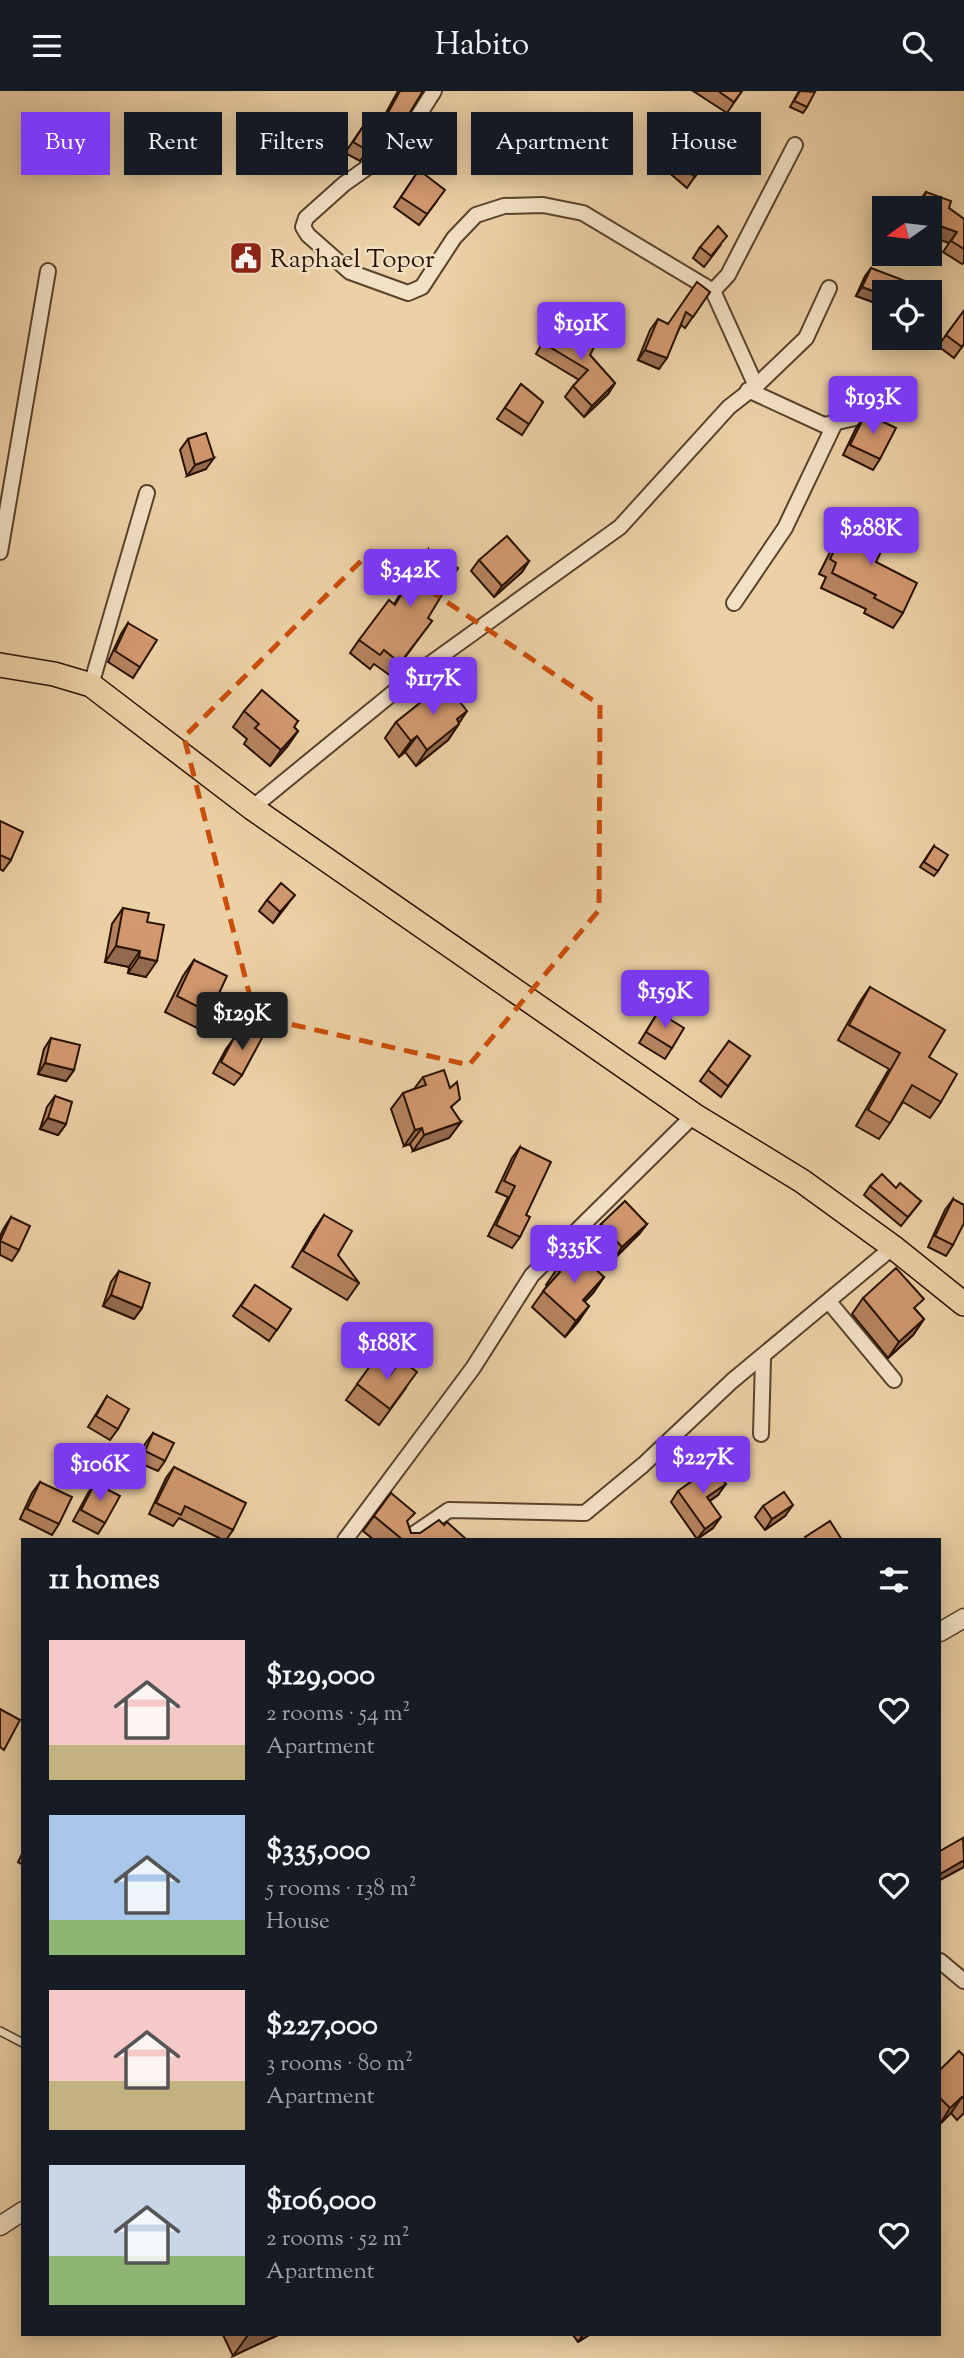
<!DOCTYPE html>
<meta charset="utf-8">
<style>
body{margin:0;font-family:"Sorts Mill Goudy",serif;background:#242831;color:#f1f3f6;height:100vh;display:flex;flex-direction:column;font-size:26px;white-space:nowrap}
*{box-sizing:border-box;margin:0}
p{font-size:23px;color:#9ea1a6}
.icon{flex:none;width:38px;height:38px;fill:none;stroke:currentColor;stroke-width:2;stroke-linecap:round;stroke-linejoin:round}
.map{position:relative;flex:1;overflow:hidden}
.panel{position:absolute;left:21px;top:1447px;width:920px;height:798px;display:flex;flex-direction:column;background:#171b24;border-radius:0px;box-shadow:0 4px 18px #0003}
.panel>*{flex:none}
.banner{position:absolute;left:21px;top:21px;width:922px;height:63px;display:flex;gap:14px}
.needle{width:46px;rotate:256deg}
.buttons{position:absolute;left:872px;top:105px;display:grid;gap:14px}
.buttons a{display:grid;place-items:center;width:70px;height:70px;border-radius:0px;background:#171b24;box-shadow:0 4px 18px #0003;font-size:35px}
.price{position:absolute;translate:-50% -60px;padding:0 16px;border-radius:7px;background:#7c3aed;color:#fff;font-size:23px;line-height:46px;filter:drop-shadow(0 2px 4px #0008)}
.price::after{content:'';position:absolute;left:50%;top:42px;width:21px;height:16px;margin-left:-10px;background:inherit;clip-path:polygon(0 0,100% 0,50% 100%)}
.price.selected{background:#222;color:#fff}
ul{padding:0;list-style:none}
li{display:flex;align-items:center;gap:21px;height:175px;padding:0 28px}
li span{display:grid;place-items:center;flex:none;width:196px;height:140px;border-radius:0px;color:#555}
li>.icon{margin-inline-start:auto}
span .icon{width:84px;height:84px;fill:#fffc;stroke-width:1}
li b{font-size:30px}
h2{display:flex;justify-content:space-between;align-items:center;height:84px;padding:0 28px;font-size:30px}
.tag{padding:0 24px;border-radius:0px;background:#171b24;box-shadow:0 4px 18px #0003;font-size:24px;line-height:63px}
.tag.selected{background:#7c3aed;color:#fff}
header{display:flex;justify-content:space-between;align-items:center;height:91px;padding:0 28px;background:#171b24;font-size:32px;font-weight:600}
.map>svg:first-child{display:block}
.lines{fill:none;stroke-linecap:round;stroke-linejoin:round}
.service-casing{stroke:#59422c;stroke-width:10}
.minor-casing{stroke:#59422c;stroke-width:18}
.tertiary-casing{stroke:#59422c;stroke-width:21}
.primary-casing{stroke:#281203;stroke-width:26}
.service{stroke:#f3e1c5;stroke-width:7}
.minor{stroke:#f3e1c5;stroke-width:14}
.tertiary{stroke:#f3e1c5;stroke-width:18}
.primary{stroke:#ecd1a6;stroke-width:23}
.wall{fill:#b5835f;stroke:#281203;stroke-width:2}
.shaded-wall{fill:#936a4e;stroke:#281203;stroke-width:2}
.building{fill:#d2986f;stroke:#281203;stroke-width:2}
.marked{fill:none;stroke:#cb4e0b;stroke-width:5;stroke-dasharray:14 9;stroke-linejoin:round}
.labels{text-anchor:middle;stroke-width:5;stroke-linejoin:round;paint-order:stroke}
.poi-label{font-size:26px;fill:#281203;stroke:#f3e1c5;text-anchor:start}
</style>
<header><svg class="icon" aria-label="menu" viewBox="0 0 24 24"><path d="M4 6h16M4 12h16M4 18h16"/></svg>Habito<svg class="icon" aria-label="search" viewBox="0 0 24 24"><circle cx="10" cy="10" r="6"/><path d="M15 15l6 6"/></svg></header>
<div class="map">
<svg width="964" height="2267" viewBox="0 0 964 2267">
<rect width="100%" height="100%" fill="#ecd1a6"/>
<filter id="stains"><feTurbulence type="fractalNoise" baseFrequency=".00286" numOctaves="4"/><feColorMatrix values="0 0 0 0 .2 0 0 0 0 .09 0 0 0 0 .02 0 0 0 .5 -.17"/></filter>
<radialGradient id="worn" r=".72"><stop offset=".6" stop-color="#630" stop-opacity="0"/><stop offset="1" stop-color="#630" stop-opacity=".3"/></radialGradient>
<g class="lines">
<defs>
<path id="service" d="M0,1940L23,1952"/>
<g id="minor">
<path d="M434,0L395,62L368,76L344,93L306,127L303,136L308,144L350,181L408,202L422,196L454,147L476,124L504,115L543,114L583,122L713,200L756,295"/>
<path d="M713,200L728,184L795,54"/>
<path d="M748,299L824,334L881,321"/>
<path d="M0,461L48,180"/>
<path d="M734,512L785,437L835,332"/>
<path d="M91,594L147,402"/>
<path d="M252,717L416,583L620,436L729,316L756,295L806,247L829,197"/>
<path d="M830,1212L894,1289"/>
<path d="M761,1343L763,1267"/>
<path d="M345,1449L473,1277L532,1184L694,1024"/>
<path d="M405,1449L449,1419L585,1422L643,1374L732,1290L893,1156"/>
<path d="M940,1870L964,1890"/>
</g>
<g id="tertiary">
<path d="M940,1541L964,1527"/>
<path d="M0,2135L23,2120"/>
</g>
<path id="primary" d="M0,574L54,583L91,594L252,717L694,1024L802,1090L893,1156L964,1213"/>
</defs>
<use href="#service" class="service-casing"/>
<use href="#minor" class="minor-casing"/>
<use href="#tertiary" class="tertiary-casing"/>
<use href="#primary" class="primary-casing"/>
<use href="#service" class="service"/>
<use href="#minor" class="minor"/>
<use href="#tertiary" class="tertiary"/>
<use href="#primary" class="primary"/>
</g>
<g class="wall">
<path d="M398,0H423L388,55L376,49L360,70L345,62L366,31L376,40Z"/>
<path d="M693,0H742L727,22Z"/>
<path d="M799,0H813L807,16L803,22L790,16Z"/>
<path d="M691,42L713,59L687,97L666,79Z"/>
<path d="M419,79L437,110L419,134L394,116Z"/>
<path d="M926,101L964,128V171L962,173L943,161L949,152L929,117H916L918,112Z"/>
<path d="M720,155L704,176L693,167L700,156Z"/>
<path d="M871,177L884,201V215L856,205L865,185Z"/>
<path d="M710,201L685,237L681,234L659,278L638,269L650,239L658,228L668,233Z"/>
<path d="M963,221L964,253L954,267L938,255Z"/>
<path d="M555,231L590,264L615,292L608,303L584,326L565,306L573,295L579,289L536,263L548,242Z"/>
<path d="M521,293L543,311L522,344L497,328Z"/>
<path d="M864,326L880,368L873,379L843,364L856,337Z"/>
<path d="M188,348L206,378L187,385L180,359Z"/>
<path d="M857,429L876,471L903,522L893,537L864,522L866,518L821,497L826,486L819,483L833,455L843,441L847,443Z"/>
<path d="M428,459V527L432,530L391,585L374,573L370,578L350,562L359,549L394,513Z"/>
<path d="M479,469L529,470L522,481L494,506L471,480Z"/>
<path d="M128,532L140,576L133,587L108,571L121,543Z"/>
<path d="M244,620L298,630L294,636L298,640L287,656L270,675L244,653L247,648L233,636Z"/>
<path d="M396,631L459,632V633L448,649L416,675L405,661L399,666L385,647Z"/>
<path d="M0,730L11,769L3,780L0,778Z"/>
<path d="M934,755L938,780L934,785L920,776Z"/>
<path d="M267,809L287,814L273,832L259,820Z"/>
<path d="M123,817L147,831L146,886L128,882L129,876L105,871L112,833Z"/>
<path d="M194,869L210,922L199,938L165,921L183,885Z"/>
<path d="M870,896L929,966L941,1011L930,1027L903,1011L890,1032L879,1048L856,1035L889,978L838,949L859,912Z"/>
<path d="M658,921L672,957L665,968L639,952Z"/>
<path d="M248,939L242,984L234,994L213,982L226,958L234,947L240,951Z"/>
<path d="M51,947L74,979L66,990L38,983L44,958Z"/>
<path d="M729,950L750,965L721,1006L700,990Z"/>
<path d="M423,986L450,997L452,1018L461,1031L449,1047L413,1060L410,1053L404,1055L391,1018L403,1002L414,998Z"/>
<path d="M55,1005L66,1033L58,1044L40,1038L47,1016Z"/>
<path d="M520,1056L526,1124L520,1146L512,1157L488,1145L508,1106L496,1101L512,1067Z"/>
<path d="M870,1095L896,1097L921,1110L901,1135L864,1104Z"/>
<path d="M953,1108V1154L946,1165L928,1156L945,1119Z"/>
<path d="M324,1124L338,1164L359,1192L347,1209L292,1176L313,1140Z"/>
<path d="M11,1126L19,1159L12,1170L0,1164V1145L4,1137Z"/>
<path d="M601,1133H647L639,1143L615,1167L593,1144Z"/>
<path d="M557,1178L604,1186L593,1202L584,1211L589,1215L578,1231L565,1246L532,1216L547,1195L546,1194Z"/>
<path d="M119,1180L142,1217L134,1228L103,1215L111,1191Z"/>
<path d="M255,1194L291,1218L269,1250L233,1225Z"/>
<path d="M863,1207L916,1219L924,1228L913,1244L888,1267L852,1223Z"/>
<path d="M374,1270L406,1297L379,1334L346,1309Z"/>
<path d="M107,1305L118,1338L110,1349L88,1336Z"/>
<path d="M153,1342L165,1370L158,1380L137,1371L145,1353Z"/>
<path d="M174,1376L233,1439L226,1449H223L179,1427L173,1435L149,1423L166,1387Z"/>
<path d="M40,1391L59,1433L52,1444L20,1428L32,1402Z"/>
<path d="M95,1392L105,1432L98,1443L73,1430L88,1402Z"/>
<path d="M678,1400L718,1404L710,1410L713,1437L697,1448L671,1411Z"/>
<path d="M391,1402L408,1433L411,1442H420L444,1434L467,1449H374L363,1440Z"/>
<path d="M763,1415L785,1425L765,1439L755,1426Z"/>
<path d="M23,1761V1774L18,1771Z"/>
<path d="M964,1965V2022L957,2029L951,2022L940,2033V1979Z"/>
<path d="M223,2244H278L233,2265Z"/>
<path d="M573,2244H589L578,2251Z"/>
</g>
<g class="shaded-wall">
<path d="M929,131L957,141L949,152L929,145Z"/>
<path d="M862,196L884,204V215L856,205Z"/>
<path d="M645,259L667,267L659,278L638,269Z"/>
<path d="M615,292L608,303L584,326L592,315Z"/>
<path d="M214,367L206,378L187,385L195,374Z"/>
<path d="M529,470L522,481L494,506L502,495Z"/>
<path d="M467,620L448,649L416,675L427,659L457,628Z"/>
<path d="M298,640L287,656L270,675L281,659Z"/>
<path d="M417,645L405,661L399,666L411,650Z"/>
<path d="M295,804L287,814L273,832L280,821Z"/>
<path d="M116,855L140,860L129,876L105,871Z"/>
<path d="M139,866L157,870L146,886L128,882Z"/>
<path d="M45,972L74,979L66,990L38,983Z"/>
<path d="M48,1027L66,1033L58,1044L40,1038Z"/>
<path d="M461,1031L449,1047L413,1060L424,1044Z"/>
<path d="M422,1037L410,1053L404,1055L415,1039Z"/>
<path d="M647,1133L639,1143L615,1167L622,1156Z"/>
<path d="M604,1186L593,1202L571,1225L583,1209Z"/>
<path d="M111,1204L142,1217L134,1228L103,1215Z"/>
<path d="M589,1215L578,1231L565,1246L576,1230Z"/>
<path d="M924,1228L913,1244L888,1267L899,1251Z"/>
<path d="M726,1393L718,1404L699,1417L707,1406Z"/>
<path d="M793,1414L785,1425L765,1439L772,1428Z"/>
<path d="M721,1426L713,1437L697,1448L705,1438Z"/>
<path d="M964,1769V1776L940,1789V1783Z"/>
<path d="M962,2006L951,2022L940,2033L950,2017Z"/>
<path d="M248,2244H278L233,2265Z"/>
<path d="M583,2244H589L578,2251Z"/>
</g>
<g class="building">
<path d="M400,0H423L396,44L380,36Z"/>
<path d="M718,0H742L734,11Z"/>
<path d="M800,0L815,1L807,16L794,10Z"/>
<path d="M366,31L381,43L367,59L353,51Z"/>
<path d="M691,42L713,59L695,86L674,68Z"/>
<path d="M419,79L445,99L427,123L401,106Z"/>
<path d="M926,101L951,110L949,117L964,128V158L951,150L957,141L929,131V117H920Z"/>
<path d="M718,135L727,145L711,165L700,156Z"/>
<path d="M871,177L908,191L903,201H884V204L862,196Z"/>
<path d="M697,191L710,201L693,226L686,221L667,267L645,259L658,228L668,233Z"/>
<path d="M963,221L964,222V252L962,256L946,244Z"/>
<path d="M555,231L595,254L590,264L615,292L592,315L573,295L588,279L543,252Z"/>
<path d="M521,293L543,311L529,333L505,317Z"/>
<path d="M869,324L896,337L880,368L850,354L864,326Z"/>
<path d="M206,342L214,367L195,374L188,348Z"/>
<path d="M857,429L889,444L876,471L917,492L903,522L874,507L876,504L832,482L836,472L830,468L843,441L850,444Z"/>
<path d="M507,445L529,470L502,495L479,469Z"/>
<path d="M428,459L458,477L428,527L432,530L400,572L384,559L380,564L359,549L389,509L395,514Z"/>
<path d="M128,532L157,549L140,576L115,560Z"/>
<path d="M445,592L467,620L457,628L459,633L427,659L417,645L411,650L396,631Z"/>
<path d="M262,599L298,630L294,636L298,640L281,659L255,637L259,633L244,620Z"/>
<path d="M0,730L23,741L11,769L0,764Z"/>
<path d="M934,755L948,764L938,780L924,771Z"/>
<path d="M281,792L295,804L280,821L267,809Z"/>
<path d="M123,817L149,822L147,831L164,834L157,870L139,866L140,860L116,855Z"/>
<path d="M194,869L227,885L210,922L177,905Z"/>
<path d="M870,896L945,939L929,966L957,983L941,1011L912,994L890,1032L868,1019L900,962L849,934Z"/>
<path d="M658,921L684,937L672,957L646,941Z"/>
<path d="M248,939L262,947L242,984L221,971L234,947L241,951Z"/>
<path d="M51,947L80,954L74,979L45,972Z"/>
<path d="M729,950L750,965L728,995L708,979Z"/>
<path d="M444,979L450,997L457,991L460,1008L451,1016L461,1031L424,1044L422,1037L415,1039L403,1002L426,994L423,986Z"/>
<path d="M55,1005L72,1011L66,1033L48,1027Z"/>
<path d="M520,1056L551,1071L526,1124L530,1126L520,1146L496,1134L515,1095L504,1090Z"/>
<path d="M882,1083L896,1097L900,1092L921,1110L908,1126L870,1095Z"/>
<path d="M953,1108L964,1114V1132L953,1154L935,1145Z"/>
<path d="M625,1110L647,1133L622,1156L601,1133Z"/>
<path d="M324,1124L352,1140L338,1164L359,1192L303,1160Z"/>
<path d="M11,1126L30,1135L19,1159L0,1150Z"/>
<path d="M574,1158L604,1186L583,1209L589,1215L576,1230L543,1200L560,1181L557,1178Z"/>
<path d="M896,1177L924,1208L914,1217L924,1228L899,1251L863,1207Z"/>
<path d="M119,1180L150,1192L142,1217L111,1204Z"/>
<path d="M255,1194L291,1218L277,1239L241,1215Z"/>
<path d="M401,1269L417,1281L390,1318L357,1293L374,1270L391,1283Z"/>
<path d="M107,1305L129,1318L118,1338L96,1325Z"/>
<path d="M153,1342L174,1352L165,1370L145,1360Z"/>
<path d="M713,1375L726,1393L707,1406L721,1426L705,1438L678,1400Z"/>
<path d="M174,1376L246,1412L233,1439L185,1415L181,1424L156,1412Z"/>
<path d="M40,1391L72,1406L59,1433L27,1418Z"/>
<path d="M95,1392L120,1405L105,1432L81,1419Z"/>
<path d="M784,1401L793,1414L772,1428L763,1415Z"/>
<path d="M391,1402L415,1422L407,1430L411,1442H420L439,1429L444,1434L447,1431L467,1449H403L374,1425Z"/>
<path d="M830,1430L842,1449H807L805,1446Z"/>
<path d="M0,1618L20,1629L4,1659L0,1656Z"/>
<path d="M963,1747L964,1769L940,1783V1760Z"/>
<path d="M959,1960L964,1965V2008L962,2006L950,2017L940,2007V1979Z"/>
</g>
<path class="marked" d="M371,460L600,614L599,819L469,974L255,925L184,646Z"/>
<defs>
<symbol id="civic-square" viewBox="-11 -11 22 22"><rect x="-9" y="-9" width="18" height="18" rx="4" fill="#8f2418" stroke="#f3e1c5"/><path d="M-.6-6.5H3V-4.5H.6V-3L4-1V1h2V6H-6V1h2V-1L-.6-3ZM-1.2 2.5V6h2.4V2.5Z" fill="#fff"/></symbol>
</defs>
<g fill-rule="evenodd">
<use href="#civic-square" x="227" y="148" width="38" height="38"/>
</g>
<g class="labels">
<g class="poi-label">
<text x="270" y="176">Raphael Topor</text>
</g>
</g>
<rect width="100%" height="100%" filter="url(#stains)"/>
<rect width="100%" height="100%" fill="url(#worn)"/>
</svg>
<div class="buttons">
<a><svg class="needle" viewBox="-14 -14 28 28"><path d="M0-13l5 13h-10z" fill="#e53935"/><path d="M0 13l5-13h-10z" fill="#9ea1a6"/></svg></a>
<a><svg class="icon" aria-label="locate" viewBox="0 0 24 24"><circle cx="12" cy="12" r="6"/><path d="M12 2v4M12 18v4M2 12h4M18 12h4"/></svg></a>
</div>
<b class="price" style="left:581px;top:271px">$191K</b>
<b class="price" style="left:873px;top:345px">$193K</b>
<b class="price" style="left:871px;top:476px">$288K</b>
<b class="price" style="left:410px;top:518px">$342K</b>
<b class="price" style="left:433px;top:626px">$117K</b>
<b class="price" style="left:665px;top:939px">$159K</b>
<b class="price selected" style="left:242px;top:961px">$129K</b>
<b class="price" style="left:574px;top:1194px">$335K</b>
<b class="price" style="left:387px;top:1291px">$188K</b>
<b class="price" style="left:703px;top:1405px">$227K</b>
<b class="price" style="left:100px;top:1412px">$106K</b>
<div class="banner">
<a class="tag selected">Buy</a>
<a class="tag">Rent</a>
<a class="tag">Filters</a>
<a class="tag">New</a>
<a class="tag">Apartment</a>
<a class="tag">House</a>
</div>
<section class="panel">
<h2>11 homes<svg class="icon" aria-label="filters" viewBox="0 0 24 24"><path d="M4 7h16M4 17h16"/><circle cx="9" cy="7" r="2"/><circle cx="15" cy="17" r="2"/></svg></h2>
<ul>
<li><span style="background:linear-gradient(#f6c9c9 75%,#c2b280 0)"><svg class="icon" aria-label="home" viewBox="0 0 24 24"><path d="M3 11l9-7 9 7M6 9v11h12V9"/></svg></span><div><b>$129,000</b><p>2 rooms · 54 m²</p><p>Apartment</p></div><svg class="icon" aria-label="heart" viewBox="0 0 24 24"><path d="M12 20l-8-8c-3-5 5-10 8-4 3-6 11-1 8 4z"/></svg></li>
<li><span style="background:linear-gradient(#a9c7e8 75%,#8fb573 0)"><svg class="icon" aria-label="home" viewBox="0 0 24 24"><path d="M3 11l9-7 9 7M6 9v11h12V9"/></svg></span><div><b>$335,000</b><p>5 rooms · 138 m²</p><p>House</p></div><svg class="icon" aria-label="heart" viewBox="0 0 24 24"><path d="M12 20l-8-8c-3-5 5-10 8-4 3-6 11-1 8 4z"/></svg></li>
<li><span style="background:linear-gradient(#f6c9c9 65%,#c2b280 0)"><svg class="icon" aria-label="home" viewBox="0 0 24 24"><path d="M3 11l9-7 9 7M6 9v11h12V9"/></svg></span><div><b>$227,000</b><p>3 rooms · 80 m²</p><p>Apartment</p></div><svg class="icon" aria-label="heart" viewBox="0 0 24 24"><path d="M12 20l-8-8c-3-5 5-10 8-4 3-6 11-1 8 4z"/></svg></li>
<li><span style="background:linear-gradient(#c9d6e8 65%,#8fb573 0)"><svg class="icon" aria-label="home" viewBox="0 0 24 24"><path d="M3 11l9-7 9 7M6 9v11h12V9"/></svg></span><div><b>$106,000</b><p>2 rooms · 52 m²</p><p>Apartment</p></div><svg class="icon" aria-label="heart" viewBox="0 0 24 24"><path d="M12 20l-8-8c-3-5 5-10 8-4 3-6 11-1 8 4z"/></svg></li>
</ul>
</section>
</div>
